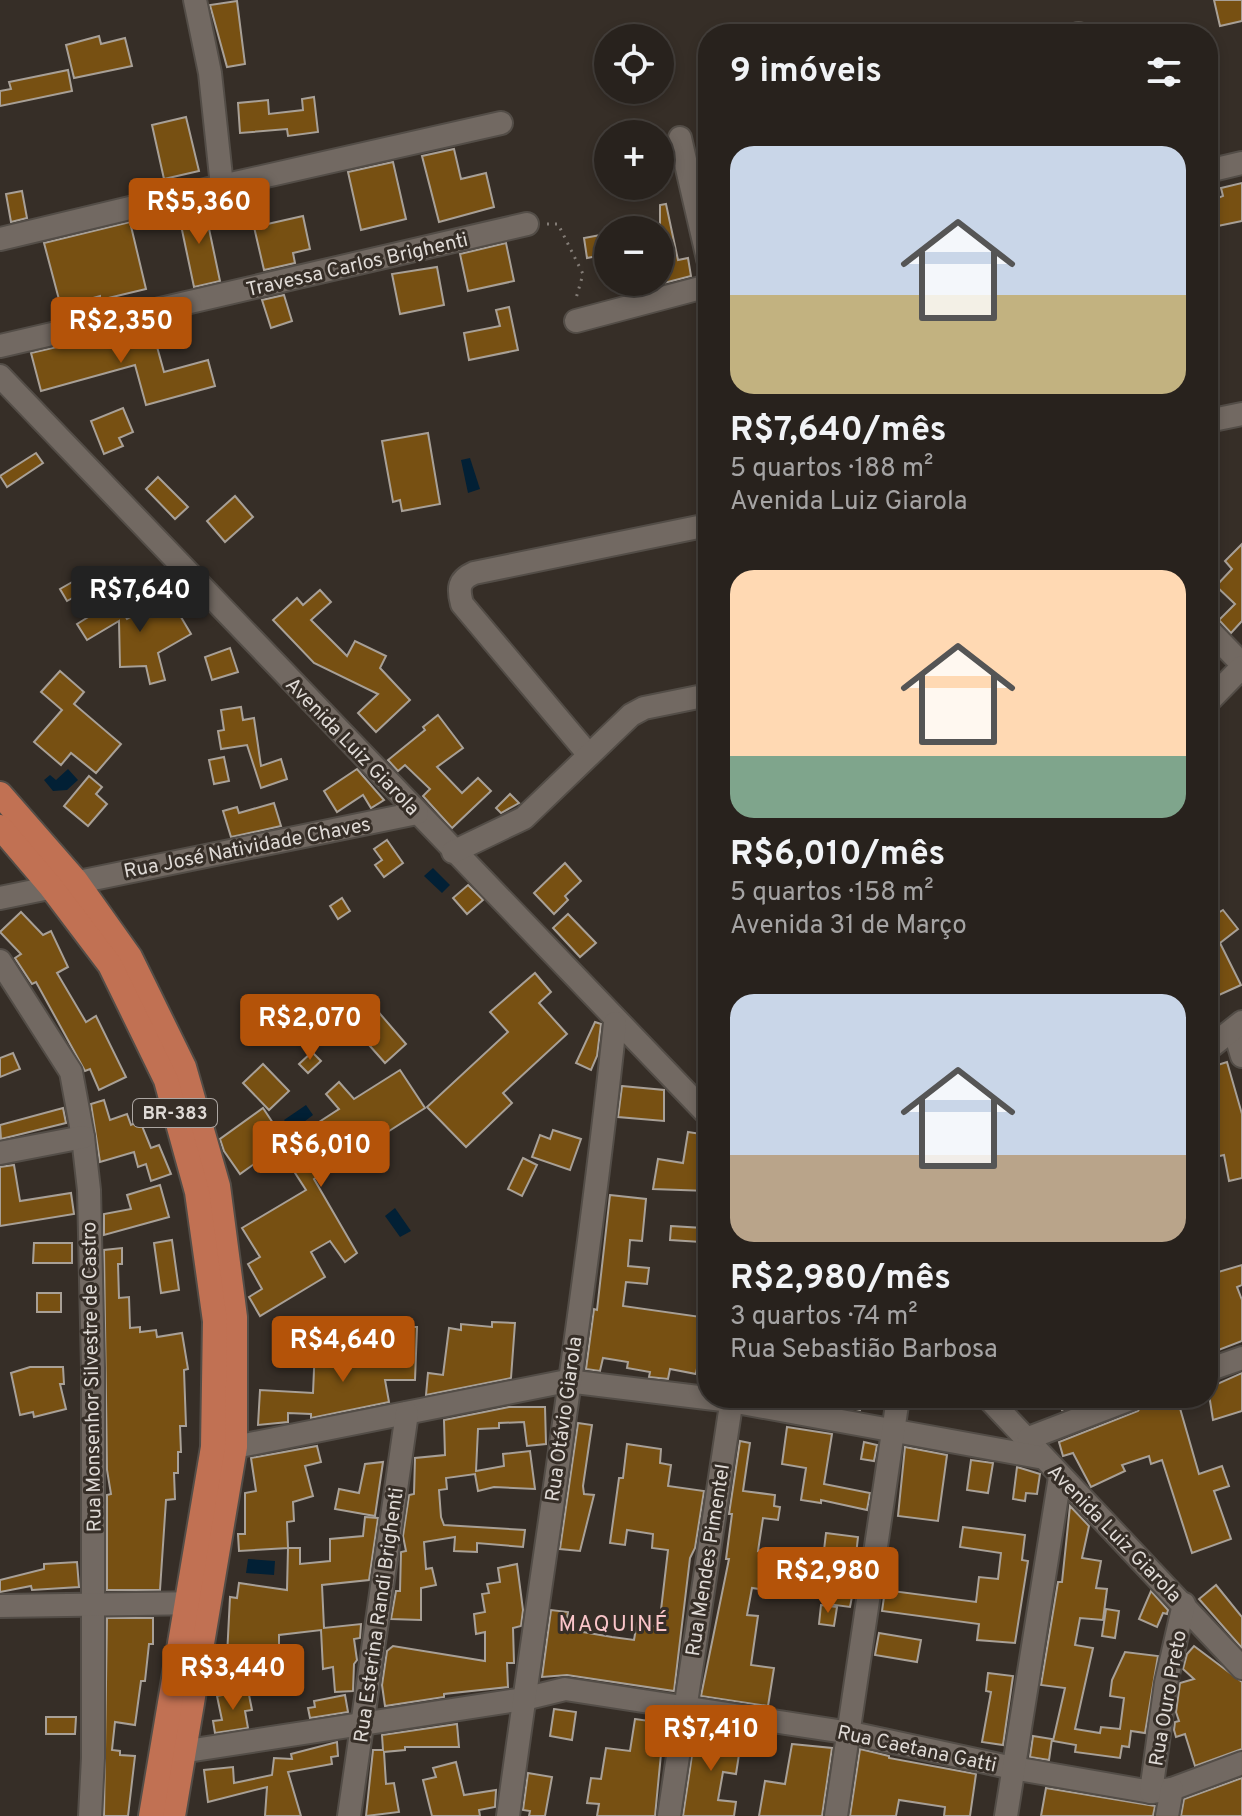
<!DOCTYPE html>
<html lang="pt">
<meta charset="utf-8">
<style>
body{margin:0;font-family:Overpass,sans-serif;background:#302a26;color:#f1f3f6;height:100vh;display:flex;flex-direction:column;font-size:30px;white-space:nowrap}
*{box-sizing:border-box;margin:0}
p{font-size:26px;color:#a5a4a4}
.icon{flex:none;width:44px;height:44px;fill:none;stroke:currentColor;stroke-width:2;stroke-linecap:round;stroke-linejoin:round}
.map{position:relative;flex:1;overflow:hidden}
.details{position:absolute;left:698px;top:24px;width:520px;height:1384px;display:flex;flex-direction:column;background:#28221d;border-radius:32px;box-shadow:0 4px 12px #0003,0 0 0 2px #443f3b}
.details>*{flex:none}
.buttons{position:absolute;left:594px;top:24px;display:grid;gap:16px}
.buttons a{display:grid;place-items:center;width:80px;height:80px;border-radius:50%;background:#28221d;box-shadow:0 4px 12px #0003,0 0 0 2px #443f3b;font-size:40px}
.price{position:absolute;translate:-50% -68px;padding:0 18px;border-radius:8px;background:#b45309;color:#fff;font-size:26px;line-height:52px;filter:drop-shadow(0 2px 4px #0008)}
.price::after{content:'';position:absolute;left:50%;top:48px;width:24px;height:18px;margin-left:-12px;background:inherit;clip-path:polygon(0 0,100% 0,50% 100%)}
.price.selected{background:#222;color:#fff}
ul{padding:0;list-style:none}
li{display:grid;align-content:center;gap:16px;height:424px;padding:0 32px}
li span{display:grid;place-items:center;height:248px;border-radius:24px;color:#555}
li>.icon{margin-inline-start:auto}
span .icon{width:144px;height:144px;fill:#fffc;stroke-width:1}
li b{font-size:34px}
h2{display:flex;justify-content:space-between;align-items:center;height:96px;padding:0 32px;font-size:34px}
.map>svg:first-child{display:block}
.water{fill:#022035}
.building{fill:#775012;stroke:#a8a097;stroke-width:2}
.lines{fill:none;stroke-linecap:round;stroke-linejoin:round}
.minor-casing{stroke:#534d47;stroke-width:26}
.major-casing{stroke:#534d47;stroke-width:28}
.path{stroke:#837c76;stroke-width:3;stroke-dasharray:2 6;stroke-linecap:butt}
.minor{stroke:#726962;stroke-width:22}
.major{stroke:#c17153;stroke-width:24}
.labels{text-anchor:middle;stroke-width:6;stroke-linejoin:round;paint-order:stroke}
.shield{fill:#362e27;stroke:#aca6a2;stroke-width:2}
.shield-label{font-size:18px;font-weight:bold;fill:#dfdad6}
.street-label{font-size:20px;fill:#dfdad6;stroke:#362e27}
.neighbourhood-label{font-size:22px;letter-spacing:2px;fill:#fac5c9;stroke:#362e27}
</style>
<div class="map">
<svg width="1242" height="1816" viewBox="0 0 1242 1816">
<rect width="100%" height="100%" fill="#362e27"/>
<g class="water">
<path d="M470,458L480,489L468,493L461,460Z"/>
<path d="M68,769L78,780L67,790L53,791L44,780L50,775L56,780Z"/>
<path d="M433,868L450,885L442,893L424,876Z"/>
<path d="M306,1105L313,1115L292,1131L284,1120Z"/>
<path d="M395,1208L411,1231L400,1237L385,1216Z"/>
<path d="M248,1559L275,1561L274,1575L246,1573Z"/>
</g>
<g class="building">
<path d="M1214,0H1242V21L1220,26Z"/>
<path d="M237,1L245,64L227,67L210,5Z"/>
<path d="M99,36L101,44L125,38L132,66L74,78L66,45Z"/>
<path d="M68,70L72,91L0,106V91L11,89L9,82Z"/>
<path d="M314,97L318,132L288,136L287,129L240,133L238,103L268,100L269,114L303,110L302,99Z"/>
<path d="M186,117L199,171L164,179L152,125Z"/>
<path d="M454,149L461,179L486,173L494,207L439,222L422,156Z"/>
<path d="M393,162L406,219L361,230L348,172Z"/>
<path d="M1242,183V221L1208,228V202L1223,196L1221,188Z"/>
<path d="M22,191L27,218L11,222L6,194Z"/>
<path d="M666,204L678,260L688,258L691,276L660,284V205Z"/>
<path d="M204,205L220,281L194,287L178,211Z"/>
<path d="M303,216L310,249L293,253L295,263L264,270L254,227Z"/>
<path d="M130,222L146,289L100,300V296L61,307L44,243Z"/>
<path d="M606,234L608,254L587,258L584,238Z"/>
<path d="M506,243L514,281L468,291L460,254Z"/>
<path d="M437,267L444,305L400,314L392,274Z"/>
<path d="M284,295L292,321L271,328L262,300Z"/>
<path d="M509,307L518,350L469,360L464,333L500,326L496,310Z"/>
<path d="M151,325L164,372L208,360L215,386L146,405L135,365L41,391L31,353Z"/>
<path d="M123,408L133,432L119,438L123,446L104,454L91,421Z"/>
<path d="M428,433L440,504L402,511L400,500L393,502L382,441Z"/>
<path d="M36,453L43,463L7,487L0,476Z"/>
<path d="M158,477L188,507L175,519L146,489Z"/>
<path d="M235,496L253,517L225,542L207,521Z"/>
<path d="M1242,544V621L1231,633L1219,620L1235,604L1216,586L1232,569L1225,561Z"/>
<path d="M97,568L103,581L67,601L60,589Z"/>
<path d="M320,590L331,602L311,620L347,656L355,641L386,656L380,668L410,700L376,732L358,713L378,694L314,663L273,620L297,598L303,605Z"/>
<path d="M163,599L172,615L178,612L191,634L158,653L165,680L150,684L146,666L120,667L119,621L87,640L77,624L116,600L127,619Z"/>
<path d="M230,648L238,672L212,680L205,657Z"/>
<path d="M60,671L84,692L74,704L121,744L96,773L71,753L61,765L34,742L62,710L41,692Z"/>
<path d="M241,707L243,720L254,718L261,766L281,759L287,779L261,788L247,745L221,749L218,731L224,730L221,710Z"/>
<path d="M438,715L463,748L437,767L462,793L478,778L491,791L452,828L423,796L430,789L405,765L398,771L388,760L425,730L423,727Z"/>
<path d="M224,757L229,781L214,784L209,760Z"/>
<path d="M357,769L384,800L371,808L363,795L337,812L324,791Z"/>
<path d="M89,776L102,787L96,794L107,804L88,826L64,806Z"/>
<path d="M510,794L519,803L501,813L496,808Z"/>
<path d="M274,803L281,826L231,837L223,811L237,807L239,813Z"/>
<path d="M387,840L403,863L384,877L375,865L382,860L374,849Z"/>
<path d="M565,863L581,881L565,896L568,900L554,914L534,893Z"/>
<path d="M468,885L483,900L467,914L453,898Z"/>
<path d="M342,898L350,911L338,919L330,906Z"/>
<path d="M1223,910L1238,929L1220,943L1241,985L1208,1000V919Z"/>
<path d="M21,912L43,935L51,931L68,967L57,973L86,1022L96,1016L126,1077L99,1090L90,1069L85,1071L36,982L32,984L15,958L21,954L0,932Z"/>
<path d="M568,914L596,943L580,957L553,928Z"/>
<path d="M535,973L551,992L539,1003L567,1034L503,1093L512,1103L466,1147L427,1107L508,1032L490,1012Z"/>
<path d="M369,1001L406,1044L385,1063L347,1020Z"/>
<path d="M595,1022L601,1024L597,1056L591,1070L576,1063Z"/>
<path d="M312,1052L321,1061L308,1073L299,1064Z"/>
<path d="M13,1053L20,1069L0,1077V1058Z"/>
<path d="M1227,1062L1242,1114V1178L1229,1181L1224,1155L1211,1158L1208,1143L1215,1139L1208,1111V1068Z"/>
<path d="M263,1064L289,1091L269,1110L243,1083Z"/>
<path d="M400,1070L425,1108L314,1179L357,1253L345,1262L330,1241L311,1252L325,1277L260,1316L249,1297L262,1289L248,1264L260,1257L242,1228L306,1190L279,1148L339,1109L326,1094L339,1082L354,1099Z"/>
<path d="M622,1086L664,1090V1121L618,1117Z"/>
<path d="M104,1100L110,1120L127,1114L131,1125L140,1121L151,1148L159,1145L171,1174L151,1181L146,1164L138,1167L134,1152L100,1162L91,1104Z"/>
<path d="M63,1108L66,1123L1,1139L0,1125Z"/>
<path d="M263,1108L273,1123L265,1129L278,1147L240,1174L224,1151L220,1139Z"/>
<path d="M553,1130L581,1139L570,1170L532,1157L540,1135L550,1139Z"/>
<path d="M688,1132L708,1135V1191L653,1189L658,1159L683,1163Z"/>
<path d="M523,1158L537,1165L522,1196L508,1189Z"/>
<path d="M14,1165L20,1201L71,1193L74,1214L0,1226V1167Z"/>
<path d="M160,1185L169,1217L104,1235V1214L131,1209L127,1195Z"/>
<path d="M610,1195L646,1199L642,1241L630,1240L628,1266L649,1268L647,1284L626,1282L623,1306L708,1318V1347L701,1346L696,1374L670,1369L668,1379L649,1377L650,1372L627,1368L628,1362L603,1358L600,1371L586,1369L594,1309L597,1310Z"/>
<path d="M671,1226L703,1228L701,1242L670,1240Z"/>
<path d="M172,1240L179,1290L161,1293L154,1243Z"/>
<path d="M34,1243H72V1263H33Z"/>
<path d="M122,1248V1264H118L119,1298L129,1297L130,1328L140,1327V1332L156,1330L157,1337L182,1333L188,1369L184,1370L186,1426H180L181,1452H178V1473H174L175,1499L166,1500L160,1590H107V1495L111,1494L107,1470L104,1250Z"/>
<path d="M1242,1265V1285L1237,1287L1242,1300V1341L1208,1354V1275Z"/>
<rect x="37" y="1293" width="24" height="19"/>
<path d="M492,1322L515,1323L511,1378L426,1395L428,1373L443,1375L449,1328L461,1330V1324L492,1327Z"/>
<path d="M400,1327H417L415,1380H385L389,1402L311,1418V1414L288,1413V1422L258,1425L260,1390L313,1393L315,1347L336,1348V1368L394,1357V1352L399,1353Z"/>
<path d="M30,1367H63L64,1384H60L66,1409L34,1417L33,1412L20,1415L11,1373Z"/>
<path d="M1242,1373V1411L1213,1420L1208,1388Z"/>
<path d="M807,1398H861L860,1410Z"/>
<path d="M1058,1398H1094L1062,1410Z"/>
<path d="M1147,1398L1150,1404L1177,1398L1199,1474L1222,1466L1229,1486L1214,1491L1231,1539L1192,1553L1162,1460L1151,1464L1149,1456L1122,1465L1125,1471L1091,1487L1073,1453L1063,1456L1059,1442L1138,1411Z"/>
<path d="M509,1407H545L546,1444L527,1446L524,1422L499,1423V1428L478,1429L476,1471L504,1466L503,1454L530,1451L535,1489L494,1487L478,1491L475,1474L446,1478L447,1489L439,1490L441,1517L444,1525L525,1530L523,1547L477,1543V1552L454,1551L455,1537L424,1542L426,1569L432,1568L436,1585L421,1588V1620L391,1619L396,1591H400L401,1552L406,1551L403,1536L409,1495L414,1494L415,1458L445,1455L444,1420Z"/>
<path d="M578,1423L592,1425L583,1486L584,1494L594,1495L580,1551L560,1549Z"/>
<path d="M787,1427L832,1434L824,1484L870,1493L867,1510L821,1500V1503L801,1500L806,1468L782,1464Z"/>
<path d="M740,1441L750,1443L743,1491L775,1495L774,1506L780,1507L778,1520L763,1518L758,1551L784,1548L786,1568L770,1570L766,1590L752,1588L747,1615L758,1616L751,1665L774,1668L768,1706L701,1696L729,1559H726L732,1514H729Z"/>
<path d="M864,1442L877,1445L874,1461L861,1459Z"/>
<path d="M627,1444L661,1449L660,1463L671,1465L668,1486L704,1491L695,1548L690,1558L674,1691L567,1675L542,1677L551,1610L568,1612L565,1629L612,1637L634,1640L637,1623L659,1627L668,1550L652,1548L653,1534L627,1530L625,1545L610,1543L619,1478H623Z"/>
<path d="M317,1446L321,1462L305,1466L313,1496L293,1502L294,1521L287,1522L288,1548L239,1551L238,1534H245V1493L256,1491L251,1458Z"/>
<path d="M905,1447L947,1455L938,1521L898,1516Z"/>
<path d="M971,1460L993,1463L988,1493L967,1490Z"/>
<path d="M383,1462L375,1516L335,1509L339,1489L359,1493L365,1464Z"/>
<path d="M1017,1467L1040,1474L1037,1494L1026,1493L1025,1501L1013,1499Z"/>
<path d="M1070,1506L1089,1526L1082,1558L1101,1561L1096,1588L1107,1589L1103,1620L1080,1618L1075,1645L1093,1648L1075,1729L1100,1733L1101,1727L1120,1729L1124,1698L1110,1696L1112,1680L1125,1652L1158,1656L1145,1733L1131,1731L1129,1747L1122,1746L1120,1758L1075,1752L1076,1745L1053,1741L1065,1688L1041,1685L1058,1582H1062Z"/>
<path d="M365,1517L378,1518L369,1580L322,1585L324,1628L361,1624L360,1638L354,1639L357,1660L354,1664L353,1691L335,1692L333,1667L323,1669L321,1630L279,1635V1645H273V1668L217,1673L216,1657L227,1656L230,1597L237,1598L239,1583L287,1590L288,1548H300V1564L330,1561V1539L363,1536Z"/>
<path d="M963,1527L1025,1535L1022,1560L1028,1561L1015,1643L977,1640L979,1624L882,1611L885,1590L976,1602L979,1577L998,1579L1001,1553L960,1547Z"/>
<path d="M826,1533L858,1537L856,1555L860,1556L850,1607L827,1604L835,1551L824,1550Z"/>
<path d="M77,1562L79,1587L32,1590L31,1586L0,1592V1580L44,1569V1564Z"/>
<path d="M517,1564L523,1610L521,1626L513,1628L514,1663H507L508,1687L444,1694V1697L385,1706L382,1685L387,1651L393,1646L485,1661V1632L476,1634L474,1614L485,1612L482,1594L489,1593L487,1584L500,1582L498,1568Z"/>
<path d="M1216,1585L1242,1617V1648L1199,1599Z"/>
<path d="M1151,1591L1168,1610L1167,1614L1163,1613L1157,1627L1139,1619Z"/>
<path d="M821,1605L837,1607L834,1626L819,1624Z"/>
<path d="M1106,1609L1119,1611L1115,1638L1102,1636Z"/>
<path d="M107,1618H153V1644H149L145,1681H141L135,1725L115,1722L112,1750L120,1751V1755L135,1756L128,1816H104Z"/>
<path d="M879,1633L921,1640L917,1662L875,1655Z"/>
<path d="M1194,1646L1242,1682V1749L1195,1766L1185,1734L1176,1737L1174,1730L1175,1722L1179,1721L1176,1712L1180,1683L1194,1679L1183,1669L1187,1654Z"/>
<path d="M988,1673L1013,1676L1003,1745L982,1742L991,1692L986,1691Z"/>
<path d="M248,1690L252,1710L245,1711L248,1728L215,1733L213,1721L222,1720L217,1696Z"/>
<path d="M345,1695L348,1712L310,1718L308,1708L315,1707L314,1701Z"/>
<path d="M554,1709L576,1712L572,1740L550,1736Z"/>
<path d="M46,1717H76L75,1734H46Z"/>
<path d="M635,1719L664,1723L655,1816H597L599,1804L587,1803L591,1778L601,1779L606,1748L630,1751Z"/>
<path d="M457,1724L459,1747H405V1750L384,1752L386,1784L394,1783L399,1812L366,1816L373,1750H383L382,1735Z"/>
<path d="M696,1728L742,1735L736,1774L723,1772L718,1800L736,1802L734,1816H683Z"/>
<path d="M1033,1736L1052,1739L1049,1760L1030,1757Z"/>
<path d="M337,1742L338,1756L331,1757L332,1764L288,1772L301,1816H265L267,1787L208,1802L204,1770L233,1767L234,1783L272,1775L274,1758L292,1759L291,1754Z"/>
<path d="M792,1744L832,1748L822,1816H759L765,1781L785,1784Z"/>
<path d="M860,1749L889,1756V1758L976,1774L970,1816H944L945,1807L899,1800L896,1816H850Z"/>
<path d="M456,1762L464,1795L496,1790L495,1807L479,1810L480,1816H432L423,1780L436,1777L433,1768Z"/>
<path d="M528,1773L552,1777L545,1816H529L530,1811L523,1810Z"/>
<path d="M1242,1778V1816H1181L1184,1799Z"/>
<path d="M1046,1788L1155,1806L1153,1816H1041Z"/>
</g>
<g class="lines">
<defs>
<g id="minor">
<path d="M1078,34H1079"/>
<path d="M680,138L708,259"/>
<path d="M1208,171L1242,163"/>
<path d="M222,186L501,123"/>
<path d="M0,239L222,186L210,73L195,0"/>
<path d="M576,321L708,286"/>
<path d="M0,346L527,224"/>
<path d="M0,376L708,1115"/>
<path d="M1208,421L1242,414"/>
<path d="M1208,629L1242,664"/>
<path d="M1208,702L1242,667"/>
<path d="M589,755L462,604C458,589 458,580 474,573L708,525"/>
<path d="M453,852L524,818L631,715L644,708L708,695"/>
<path d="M0,898L417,813"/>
<path d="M0,961L71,1072L83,1137L89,1190L93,1368V1758L90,1816"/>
<path d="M1234,1029L1242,1056"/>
<path d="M1208,1049L1242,1022"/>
<path d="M0,1153L83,1137"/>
<path d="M1208,1370L1242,1358"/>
<path d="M988,1398L1242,1668"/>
<path d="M1029,1438L1133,1398"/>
<path d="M218,1447H235L567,1381L731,1401L1044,1458"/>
<path d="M0,1606L203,1603"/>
<path d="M170,1750L181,1752L524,1699L565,1689L851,1733L1013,1768L1151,1792L1172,1789L1242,1763"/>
<path d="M1151,1792L1166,1683L1184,1604"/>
<path d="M349,1816L407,1413"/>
<path d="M508,1816C544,1552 587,1288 615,1023"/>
<path d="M669,1816L732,1398"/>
<path d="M836,1816L898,1398"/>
<path d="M1006,1816L1060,1477"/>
<path d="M1167,1816L1172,1789"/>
</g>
<g id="major">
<path d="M0,794L76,881L130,957L184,1067L218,1186L235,1317V1447L173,1816"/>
<path d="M0,827L51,887L110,965L166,1080L197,1192L215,1321L213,1447L151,1816"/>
</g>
</defs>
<use href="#minor" class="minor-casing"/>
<use href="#major" class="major-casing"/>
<path class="path" d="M547,224H558L583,274L575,302"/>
<use href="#minor" class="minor"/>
<use href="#major" class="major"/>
</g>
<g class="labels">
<rect class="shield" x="133" y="1099" width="84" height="28" rx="6"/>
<g class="shield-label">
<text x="175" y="1119">BR-383</text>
</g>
<g class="street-label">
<text transform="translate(357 264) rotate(-13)" y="7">Travessa Carlos Brighenti</text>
<text transform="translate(353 746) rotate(46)" y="7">Avenida Luiz Giarola</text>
<text transform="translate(247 847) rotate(-11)" y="7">Rua José Natividade Chaves</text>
<text transform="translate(91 1377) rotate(-91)" y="7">Rua Monsenhor Silvestre de Castro</text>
<text transform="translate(563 1419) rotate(-82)" y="7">Rua Otávio Giarola</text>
<text transform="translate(1115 1533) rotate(46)" y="7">Avenida Luiz Giarola</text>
<text transform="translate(707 1560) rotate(-81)" y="7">Rua Mendes Pimentel</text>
<text transform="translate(378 1615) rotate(-82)" y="7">Rua Esterina Randi Brighenti</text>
<text transform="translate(1167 1698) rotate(-80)" y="7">Rua Ouro Preto</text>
<text transform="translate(917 1748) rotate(12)" y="7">Rua Caetana Gatti</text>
</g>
<g class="neighbourhood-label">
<text x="614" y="1631">MAQUINÉ</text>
</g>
</g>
</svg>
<div class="buttons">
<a><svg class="icon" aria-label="locate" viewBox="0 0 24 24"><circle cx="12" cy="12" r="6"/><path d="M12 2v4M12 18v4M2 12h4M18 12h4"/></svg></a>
<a>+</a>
<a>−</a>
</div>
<b class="price" style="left:199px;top:246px">R$5,360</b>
<b class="price" style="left:121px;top:365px">R$2,350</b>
<b class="price selected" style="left:140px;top:634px">R$7,640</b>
<b class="price" style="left:310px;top:1062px">R$2,070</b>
<b class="price" style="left:321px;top:1189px">R$6,010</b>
<b class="price" style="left:343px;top:1384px">R$4,640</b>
<b class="price" style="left:828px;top:1615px">R$2,980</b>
<b class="price" style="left:233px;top:1712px">R$3,440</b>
<b class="price" style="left:711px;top:1773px">R$7,410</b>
<section class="details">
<h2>9 imóveis<svg class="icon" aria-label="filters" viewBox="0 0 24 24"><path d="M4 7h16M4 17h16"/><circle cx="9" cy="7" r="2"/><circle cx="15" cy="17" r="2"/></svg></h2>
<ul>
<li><span style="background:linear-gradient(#c9d6e8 60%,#c2b280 0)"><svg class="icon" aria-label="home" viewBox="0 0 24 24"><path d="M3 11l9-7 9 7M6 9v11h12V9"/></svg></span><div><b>R$7,640/mês</b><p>5 quartos · 188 m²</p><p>Avenida Luiz Giarola</p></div></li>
<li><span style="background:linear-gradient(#ffd9b3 75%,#7fa58c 0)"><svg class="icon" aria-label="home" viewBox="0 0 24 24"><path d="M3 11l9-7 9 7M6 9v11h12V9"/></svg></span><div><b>R$6,010/mês</b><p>5 quartos · 158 m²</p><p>Avenida 31 de Março</p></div></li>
<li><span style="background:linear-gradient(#c9d6e8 65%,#b9a48a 0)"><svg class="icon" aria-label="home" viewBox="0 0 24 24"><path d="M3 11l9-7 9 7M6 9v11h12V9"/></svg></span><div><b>R$2,980/mês</b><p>3 quartos · 74 m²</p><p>Rua Sebastião Barbosa</p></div></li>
</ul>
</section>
</div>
